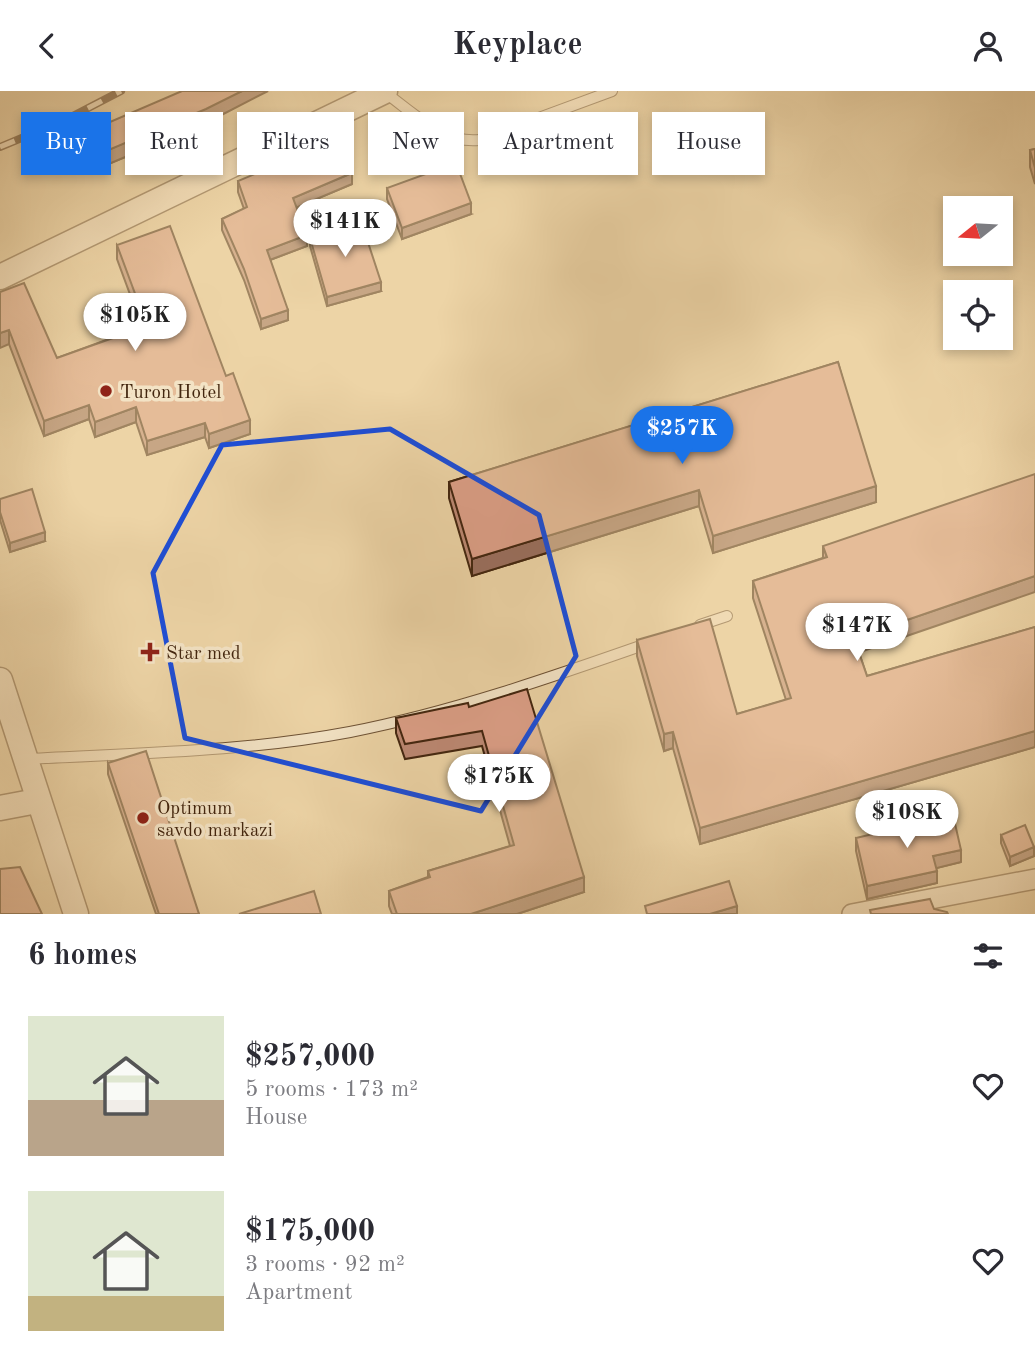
<!DOCTYPE html>
<meta charset="utf-8">
<style>
body{margin:0;font-family:"Old Standard TT",serif;background:#f2f2f3;color:#2b2b33;height:100vh;display:flex;flex-direction:column;font-size:26px;white-space:nowrap}
*{box-sizing:border-box;margin:0}
p{font-size:23px;color:#7c7c81}
.icon{flex:none;width:38px;height:38px;fill:none;stroke:currentColor;stroke-width:2;stroke-linecap:round;stroke-linejoin:round}
.map{position:relative;height:823px;overflow:hidden}
.panel{display:flex;flex-direction:column;background:#fff;flex:1}
.panel>*{flex:none}
.top-card{position:absolute;left:21px;top:21px;width:994px;height:63px;display:flex;gap:14px}
.needle{width:46px;rotate:252deg}
.buttons{position:absolute;left:943px;top:105px;display:grid;gap:14px}
.buttons a{display:grid;place-items:center;width:70px;height:70px;border-radius:0px;background:#fff;box-shadow:0 4px 10px #0003;font-size:35px}
.price{position:absolute;translate:-50% -60px;padding:0 16px;border-radius:24px;background:#fff;color:#222;font-size:23px;line-height:46px;filter:drop-shadow(0 2px 4px #0008)}
.price::after{content:'';position:absolute;left:50%;top:42px;width:21px;height:16px;margin-left:-10px;background:inherit;clip-path:polygon(0 0,100% 0,50% 100%)}
.price.current{background:#1a73e8;color:#fff}
ul{padding:0;list-style:none}
li{display:flex;align-items:center;gap:21px;height:175px;padding:0 28px}
li span{display:grid;place-items:center;flex:none;width:196px;height:140px;border-radius:0px;color:#555}
li>.icon{margin-inline-start:auto}
span .icon{width:84px;height:84px;fill:#fffc;stroke-width:1}
li b{font-size:30px}
h2{display:flex;justify-content:space-between;align-items:center;height:84px;padding:0 28px;font-size:30px}
.tag{padding:0 24px;border-radius:0px;background:#fff;box-shadow:0 4px 10px #0003;font-size:24px;line-height:63px}
.tag.current{background:#1a73e8;color:#fff}
header{display:flex;justify-content:space-between;align-items:center;height:91px;padding:0 28px;background:#fff;font-size:32px;font-weight:800}
.map>svg:first-child{display:block}
.lines{fill:none;stroke-linecap:round;stroke-linejoin:round}
.service-casing{stroke:#6e5235;stroke-width:12}
.minor-casing{stroke:#6e5235;stroke-width:22}
.tertiary-casing{stroke:#6e5235;stroke-width:27}
.service{stroke:#f3e3c5;stroke-width:10}
.minor{stroke:#f3e3c5;stroke-width:19}
.tertiary{stroke:#f3e3c5;stroke-width:24}
.rail-casing{stroke:#43260f;stroke-width:8}
.rail{stroke:#f3e3c5;stroke-width:5;stroke-dasharray:16;stroke-linecap:butt}
.wall{fill:#bd8974;stroke:#43260f;stroke-width:2}
.shaded-wall{fill:#9a6f5e;stroke:#43260f;stroke-width:2}
.building{fill:#dc9f87;stroke:#43260f;stroke-width:2}
.marked{fill:none;stroke:#1d4ed8;stroke-width:5;stroke-linejoin:round}
.poi-dot{fill:#8f2418;stroke:#f3e3c5;stroke-width:2.5}
.labels{text-anchor:middle;stroke-width:7;stroke-linejoin:round;paint-order:stroke}
.poi-label{font-size:19px;fill:#43260f;stroke:#f3e3c5;text-anchor:start}
</style>
<header><svg class="icon" aria-label="back" viewBox="0 0 24 24"><path d="M15 5l-7 7 7 7"/></svg>Keyplace<svg class="icon" aria-label="person" viewBox="0 0 24 24"><circle cx="12" cy="8" r="4"/><path d="M4 21q1-7 8-7t8 7"/></svg></header>
<div class="map">
<svg width="1035" height="823" viewBox="0 0 1035 823">
<rect width="100%" height="100%" fill="#edd4a6"/>
<filter id="stains"><feTurbulence type="fractalNoise" baseFrequency=".00286" numOctaves="4"/><feColorMatrix values="0 0 0 0 .2 0 0 0 0 .09 0 0 0 0 .02 0 0 0 .5 -.17"/></filter>
<radialGradient id="worn" r=".72"><stop offset=".6" stop-color="#630" stop-opacity="0"/><stop offset="1" stop-color="#630" stop-opacity=".3"/></radialGradient>
<g class="lines">
<defs>
<g id="service">
<path d="M384,1C413,21 443,53 479,49L612,0"/>
<path d="M700,534L727,525"/>
<path d="M28,668C136,662 244,661 350,641C452,621 552,586 649,552"/>
</g>
<path id="minor" d="M852,823L1035,788"/>
<g id="tertiary">
<path d="M0,186L385,0"/>
<path d="M0,589L76,823"/>
<path d="M0,717L37,710"/>
</g>
</defs>
<use href="#service" class="service-casing"/>
<use href="#minor" class="minor-casing"/>
<use href="#tertiary" class="tertiary-casing"/>
<use href="#service" class="service"/>
<use href="#minor" class="minor"/>
<use href="#tertiary" class="tertiary"/>
<defs>
<path id="rail" d="M0,56L67,28L121,0"/>
</defs>
<use href="#rail" class="rail-casing"/>
<use href="#rail" class="rail"/>
</g>
<g class="wall">
<path d="M206,32L92,80L82,57V43Z"/>
<path d="M1035,58V93L1030,76V59Z"/>
<path d="M238,90L352,93L297,116L307,155L270,169L288,229L261,238L244,189L222,139V128L244,118L238,101Z"/>
<path d="M387,97L471,123L402,148L387,108Z"/>
<path d="M310,147L381,200L327,215L310,155Z"/>
<path d="M117,154L226,285L250,343L209,357L205,346L147,364L136,331L95,346L89,328L44,345L9,253L0,201L57,267L142,236L117,168Z"/>
<path d="M838,271L876,411L713,462L699,415L472,485L449,407V391Z"/>
<path d="M0,408L45,450L10,461L0,429Z"/>
<path d="M823,455L867,585L1035,536V656L700,753L673,657L664,660L637,565V549L737,623L786,609L753,507V490L823,467Z"/>
<path d="M469,616L584,801L517,823H392L389,815V800L428,786V780L510,755L482,655L405,668L396,642V627Z"/>
<path d="M108,672L199,823H156L108,683Z"/>
<path d="M1001,744L1034,765L1010,775L1001,752Z"/>
<path d="M856,747L961,771L936,777L937,792L867,808L856,760Z"/>
</g>
<g class="shaded-wall">
<path d="M242,0H268L206,32L92,80V66Z"/>
<path d="M352,82V93L293,118V107Z"/>
<path d="M471,112V123L402,148V137Z"/>
<path d="M307,144V155L267,170V159Z"/>
<path d="M381,191V200L327,215V206Z"/>
<path d="M288,219V229L261,238V228Z"/>
<path d="M9,239V253L0,257V242Z"/>
<path d="M89,314V328L44,345V330Z"/>
<path d="M136,316V331L95,346V331Z"/>
<path d="M250,329V343L209,357V343Z"/>
<path d="M205,332V346L147,364V350Z"/>
<path d="M876,395V411L713,462V445Z"/>
<path d="M699,399V415L472,485V468Z"/>
<path d="M45,441V450L10,461V452Z"/>
<path d="M1035,485V501L854,563V547Z"/>
<path d="M1035,640V656L700,753V737Z"/>
<path d="M673,641V657L664,660V643Z"/>
<path d="M1034,756V765L1010,775V766Z"/>
<path d="M961,759V771L933,778V765Z"/>
<path d="M937,780V792L867,808V795Z"/>
<path d="M584,786V801L517,823H471Z"/>
<path d="M737,815V823H710Z"/>
</g>
<g class="building">
<path d="M182,0H242L206,18L92,66L82,43Z"/>
<path d="M336,49L338,54L343,52L352,82L293,107L307,144L267,159L288,219L261,228L244,178L222,128L247,116L238,90Z"/>
<path d="M1035,58V77L1030,59Z"/>
<path d="M456,72L471,112L402,137L387,97Z"/>
<path d="M360,127L381,191L327,206L310,147Z"/>
<path d="M170,135L226,285L233,282L250,329L209,343L205,332L147,350L136,316L95,331L89,314L44,330L9,239L0,242V201L24,192L57,267L147,235L117,154Z"/>
<path d="M838,271L876,395L713,445L699,399L472,468L449,391Z"/>
<path d="M1035,383V485L854,547L867,585L1035,536V640L700,737L673,641L664,643L637,549L710,528L737,623L791,607L753,490L827,466L823,455Z"/>
<path d="M32,398L45,441L10,452L0,421V408Z"/>
<path d="M527,598L584,786L471,823H397L389,800L430,786L428,780L514,754L482,640L405,653L396,627L468,612L469,616Z"/>
<path d="M146,660L199,823H159L108,672Z"/>
<path d="M953,724L961,759L933,765L937,780L867,795L856,747Z"/>
<path d="M1025,734L1034,756L1010,766L1001,744Z"/>
<path d="M20,776L42,823H0V778Z"/>
<path d="M729,790L737,815L710,823H647L645,815Z"/>
<path d="M314,800L321,823H239Z"/>
<path d="M930,808L934,818L947,821L948,823H871L870,819Z"/>
</g>
<path d="M0 0H1035V823H0ZM390,338L539,424L576,565L481,720L185,647L153,482L222,354Z" fill="#edd4a6" fill-opacity=".55" fill-rule="evenodd"/>
<path class="marked" d="M390,338L539,424L576,565L481,720L185,647L153,482L222,354Z"/>
<g class="poi-dot">
<circle cx="106" cy="300" r="7"/>
<path d="M146.5 550.5h7v7h7v7h-7v7h-7v-7h-7v-7h7z"/>
<circle cx="143" cy="727" r="7"/>
</g>
<g class="labels">
<g class="poi-label">
<text x="120" y="307">Turon Hotel</text>
<text x="166" y="568">Star med</text>
<text x="157" y="723">Optimum<tspan x="157" dy="22">savdo markazi</tspan></text>
</g>
</g>
<rect width="100%" height="100%" filter="url(#stains)"/>
<rect width="100%" height="100%" fill="url(#worn)"/>
</svg>
<div class="buttons">
<a><svg class="needle" viewBox="-14 -14 28 28"><path d="M0-13l5 13h-10z" fill="#e53935"/><path d="M0 13l5-13h-10z" fill="#7c7c81"/></svg></a>
<a><svg class="icon" aria-label="locate" viewBox="0 0 24 24"><circle cx="12" cy="12" r="6"/><path d="M12 2v4M12 18v4M2 12h4M18 12h4"/></svg></a>
</div>
<b class="price" style="left:345px;top:168px">$141K</b>
<b class="price" style="left:135px;top:262px">$105K</b>
<b class="price current" style="left:682px;top:375px">$257K</b>
<b class="price" style="left:857px;top:572px">$147K</b>
<b class="price" style="left:499px;top:723px">$175K</b>
<b class="price" style="left:907px;top:759px">$108K</b>
<div class="top-card">
<a class="tag current">Buy</a>
<a class="tag">Rent</a>
<a class="tag">Filters</a>
<a class="tag">New</a>
<a class="tag">Apartment</a>
<a class="tag">House</a>
</div>
</div>
<section class="panel">
<h2>6 homes<svg class="icon" aria-label="filters" viewBox="0 0 24 24"><path d="M4 7h16M4 17h16"/><circle cx="9" cy="7" r="2"/><circle cx="15" cy="17" r="2"/></svg></h2>
<ul>
<li><span style="background:linear-gradient(#dfe7d0 60%,#b9a48a 0)"><svg class="icon" aria-label="home" viewBox="0 0 24 24"><path d="M3 11l9-7 9 7M6 9v11h12V9"/></svg></span><div><b>$257,000</b><p>5 rooms · 173 m²</p><p>House</p></div><svg class="icon" aria-label="heart" viewBox="0 0 24 24"><path d="M12 20l-8-8c-3-5 5-10 8-4 3-6 11-1 8 4z"/></svg></li>
<li><span style="background:linear-gradient(#dfe7d0 75%,#c2b280 0)"><svg class="icon" aria-label="home" viewBox="0 0 24 24"><path d="M3 11l9-7 9 7M6 9v11h12V9"/></svg></span><div><b>$175,000</b><p>3 rooms · 92 m²</p><p>Apartment</p></div><svg class="icon" aria-label="heart" viewBox="0 0 24 24"><path d="M12 20l-8-8c-3-5 5-10 8-4 3-6 11-1 8 4z"/></svg></li>
</ul>
</section>
